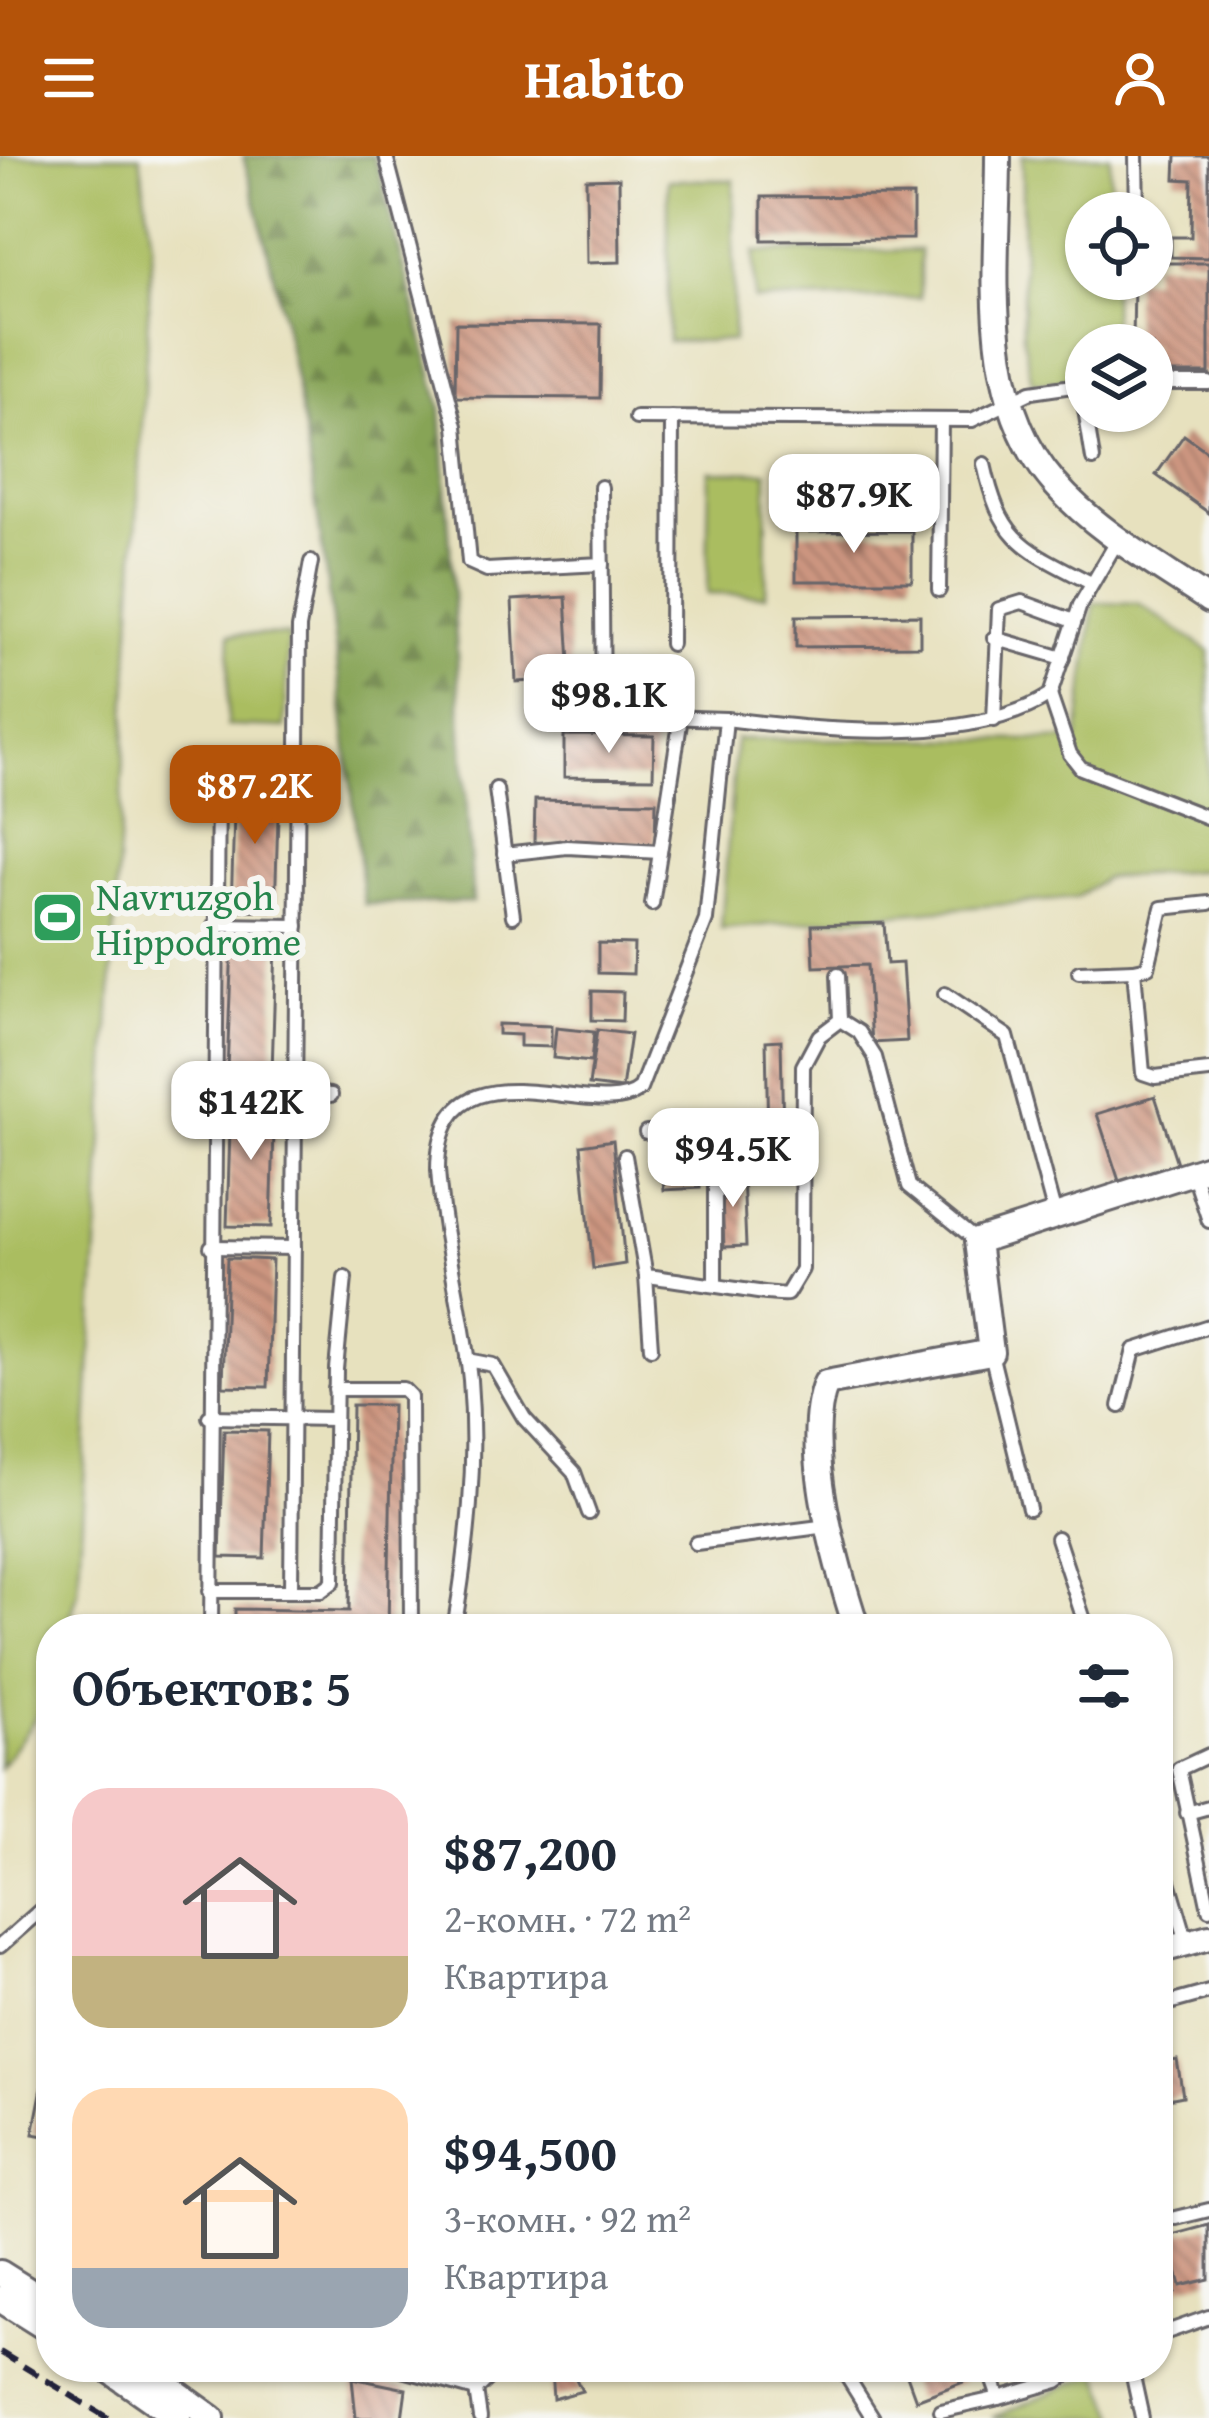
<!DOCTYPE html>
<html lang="ru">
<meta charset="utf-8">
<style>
body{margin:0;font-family:"Gentium Book Plus",serif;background:#f6f6f7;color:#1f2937;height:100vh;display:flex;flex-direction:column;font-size:45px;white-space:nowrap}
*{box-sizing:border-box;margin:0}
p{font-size:39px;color:#747a83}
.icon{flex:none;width:66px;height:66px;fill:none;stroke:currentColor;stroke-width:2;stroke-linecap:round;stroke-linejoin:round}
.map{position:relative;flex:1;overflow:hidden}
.panel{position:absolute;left:36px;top:1458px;width:1137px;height:768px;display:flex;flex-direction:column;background:#fff;border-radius:48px;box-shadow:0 3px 9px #0004}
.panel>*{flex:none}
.fabs{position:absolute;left:1065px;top:36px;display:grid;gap:24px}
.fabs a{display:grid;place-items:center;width:108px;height:108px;border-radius:50%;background:#fff;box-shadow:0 3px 9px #0004;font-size:60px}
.price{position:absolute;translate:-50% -102px;padding:0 27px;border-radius:24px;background:#fff;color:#222;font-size:39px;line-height:78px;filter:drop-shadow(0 3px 6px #0008)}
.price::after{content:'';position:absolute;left:50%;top:72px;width:36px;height:27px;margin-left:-18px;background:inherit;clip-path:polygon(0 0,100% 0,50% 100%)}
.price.selected{background:#b45309;color:#fff}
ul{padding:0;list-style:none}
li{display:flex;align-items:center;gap:36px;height:300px;padding:0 36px}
li span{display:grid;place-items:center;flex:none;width:336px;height:240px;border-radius:36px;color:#555}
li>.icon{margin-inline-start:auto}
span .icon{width:144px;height:144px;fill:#fffc;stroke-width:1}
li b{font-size:51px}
h2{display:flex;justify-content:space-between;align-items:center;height:144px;padding:0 36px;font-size:51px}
header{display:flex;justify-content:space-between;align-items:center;height:156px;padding:0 36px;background:#b45309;color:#fff;font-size:54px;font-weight:700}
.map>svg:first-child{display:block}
.green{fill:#aabd61;stroke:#66704e;stroke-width:3}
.forest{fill:url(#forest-firs);stroke:#546349;stroke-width:3}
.building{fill:url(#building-back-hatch)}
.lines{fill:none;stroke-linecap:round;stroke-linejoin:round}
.service-casing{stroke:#676569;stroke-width:18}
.minor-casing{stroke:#676569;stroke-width:30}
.service{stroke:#fff;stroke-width:12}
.minor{stroke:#fff;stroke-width:24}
.rail{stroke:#22223b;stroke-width:6;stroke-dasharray:18 9;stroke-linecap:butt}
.labels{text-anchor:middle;stroke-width:12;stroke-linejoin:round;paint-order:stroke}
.leisure-label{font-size:39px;fill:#27864d;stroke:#f6f6f2;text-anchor:start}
</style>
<header><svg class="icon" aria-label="menu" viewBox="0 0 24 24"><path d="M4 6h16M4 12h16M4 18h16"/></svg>Habito<svg class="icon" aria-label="person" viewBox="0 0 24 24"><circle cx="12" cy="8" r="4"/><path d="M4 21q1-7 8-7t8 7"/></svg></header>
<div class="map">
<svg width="1209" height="2262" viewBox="0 0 1209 2262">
<defs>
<pattern id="forest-firs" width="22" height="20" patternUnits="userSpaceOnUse" patternTransform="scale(3)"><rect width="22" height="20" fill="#87a457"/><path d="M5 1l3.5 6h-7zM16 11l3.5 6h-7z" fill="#6e8549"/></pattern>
<pattern id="building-back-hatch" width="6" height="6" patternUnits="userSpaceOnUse" patternTransform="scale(3)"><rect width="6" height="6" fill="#cd9680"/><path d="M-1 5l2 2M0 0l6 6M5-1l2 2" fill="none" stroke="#a67a6a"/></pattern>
</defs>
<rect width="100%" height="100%" fill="#f6f6f2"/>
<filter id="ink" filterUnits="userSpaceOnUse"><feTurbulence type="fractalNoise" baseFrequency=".00833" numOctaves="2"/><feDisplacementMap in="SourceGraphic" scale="24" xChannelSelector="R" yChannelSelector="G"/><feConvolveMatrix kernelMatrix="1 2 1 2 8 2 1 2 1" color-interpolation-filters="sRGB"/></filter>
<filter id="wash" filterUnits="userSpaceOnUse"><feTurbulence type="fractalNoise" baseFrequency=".004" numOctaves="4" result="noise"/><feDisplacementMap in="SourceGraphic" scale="48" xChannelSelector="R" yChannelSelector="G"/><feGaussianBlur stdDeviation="2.7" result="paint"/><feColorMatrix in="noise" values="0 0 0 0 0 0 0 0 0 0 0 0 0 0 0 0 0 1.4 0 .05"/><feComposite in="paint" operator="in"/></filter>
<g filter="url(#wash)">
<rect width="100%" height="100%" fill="#e7e1be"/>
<g class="green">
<path d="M0,0H140L152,88L78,1436L67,1473H51L46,1547L0,1612Z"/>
<path d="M1022,0H1110L1111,57H1086V123H1112L1113,189H1086V225L1032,227L1023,181Z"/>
<path d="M668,24H734L733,185H668Z"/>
<path d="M920,94V142L754,144V96Z"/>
<path d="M709,315L767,316L766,439L707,438Z"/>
<path d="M1094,447L1139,448L1209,495V714L1105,722L1076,742L721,773L736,583L1078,584Z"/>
<path d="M230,478L288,479L285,572L227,570Z"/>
<path d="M1098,2216L1118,2262H992Z"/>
</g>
<path class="forest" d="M243,0H373L379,15L441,253L473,746L364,748C336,496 313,244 243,0Z"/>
<g id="blocks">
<g class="building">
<path d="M1176,0H1209V102L1171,101V81H1191L1192,24L1175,23Z"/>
<path d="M619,22L620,106L587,107L586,23Z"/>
<path d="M913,40V83L762,84V41Z"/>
<path d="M1152,107H1209V217H1152V189H1133L1134,123H1152Z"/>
<path d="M456,167L601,168L600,242L455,241Z"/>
<path d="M1184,279L1209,297V357L1156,319Z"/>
<path d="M912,375V425H796V376Z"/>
<path d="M566,441L571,523L516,526L512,444Z"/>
<path d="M920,459V490L796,491V460Z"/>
<path d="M564,579L654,580L653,622L564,621Z"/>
<path d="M235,626L279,628L275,755L231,754Z"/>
<path d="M535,644L656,646L655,688L534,686Z"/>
<path d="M884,767L887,808L902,807L907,885L872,887L867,809L814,811L812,769Z"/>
<path d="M232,787L276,788L272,916L227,914Z"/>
<path d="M598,787L634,788L633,818L598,817Z"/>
<path d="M592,835L623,836L622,865L592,864Z"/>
<path d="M498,868L551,870V891L520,890V879L498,878Z"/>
<path d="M556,872L594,876L591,906L553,902Z"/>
<path d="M597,874L630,878L622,933L589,929Z"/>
<path d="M781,884L783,979H768L766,885Z"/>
<path d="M1155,940L1177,1007L1119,1025L1097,958Z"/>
<path d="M231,943L275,944L271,1071L227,1070Z"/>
<path d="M613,984L625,1108L593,1113L581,989Z"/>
<path d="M698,988L700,1032L664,1034L661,990Z"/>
<path d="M721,1018H743L746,1090L724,1091Z"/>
<path d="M227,1102L272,1104L268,1231L223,1230Z"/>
<path d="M352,1249H392L388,1473H235V1453L349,1455Z"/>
<path d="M224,1274L268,1275L264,1402L220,1401Z"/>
<path d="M1165,1894L1167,1906L1177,1904L1183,1940L1158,1945V1896Z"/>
<path d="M49,1896H51V1981L33,1978Z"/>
<path d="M1209,2069V2123L1181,2130L1168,2080Z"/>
<path d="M1162,2087L1175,2137L1158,2142V2088Z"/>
<path d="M418,2211H457L458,2224L418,2212Z"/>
<path d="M570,2211L582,2235L553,2243L551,2213Z"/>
<path d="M904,2211H958L963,2226L916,2244Z"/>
<path d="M352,2222L406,2233L402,2262H356Z"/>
</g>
</g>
</g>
<g filter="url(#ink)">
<use href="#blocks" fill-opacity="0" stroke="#676569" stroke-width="3"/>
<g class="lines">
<defs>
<g id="service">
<path d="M386,0L456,270L469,406L487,414L602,408"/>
<path d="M1136,0L1137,57"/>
<path d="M1152,227H1209"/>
<path d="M1081,228L1093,303"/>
<path d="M636,262L972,264L1031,236L1086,228"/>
<path d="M984,308C1001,386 1023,392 1091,427"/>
<path d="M601,331L603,558"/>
<path d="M939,434L941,264"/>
<path d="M994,482L1063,502"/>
<path d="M671,488L672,262"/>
<path d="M1050,539L1070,598L1081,612L1209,662"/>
<path d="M568,558L726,563"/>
<path d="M994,564L999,453L1022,446L1074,465"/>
<path d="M496,633L513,760"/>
<path d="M504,698L567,691L660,696"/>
<path d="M1209,747L1162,752L1148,811L1134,814L1143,917L1155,921L1209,915"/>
<path d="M652,748L681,561"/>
<path d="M215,769L297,770"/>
<path d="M1079,816L1134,814"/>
<path d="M838,819L840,864"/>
<path d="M945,838L1007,880L1055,1059"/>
<path d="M213,930L331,939"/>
<path d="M715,975V1126"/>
<path d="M646,976H802"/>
<path d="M625,1000L646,1120C669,1122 778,1141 787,1138L802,1113L803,910L819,880L840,864L859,876L875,901L909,1030L977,1085"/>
<path d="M1193,1016L1209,1065"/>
<path d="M211,1091L294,1092"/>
<path d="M646,1120L651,1192"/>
<path d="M991,1197L1029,1353"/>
<path d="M467,1204L493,1209L524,1262L574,1316L589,1357"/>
<path d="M335,1233H403L410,1240L411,1473"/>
<path d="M1120,1250L1134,1194L1209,1170"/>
<path d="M209,1261L335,1263"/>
<path d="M1057,1382L1087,1473"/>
<path d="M696,1387L828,1370"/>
<path d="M210,1435H291L299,472L311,406"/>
<path d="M291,1435H321L333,1426L336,1213L345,1122"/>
<path d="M211,1473L218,629L226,612H299"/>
<path d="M454,1473C468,1391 477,1308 470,1224C463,1154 443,1085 438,1014C438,874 598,971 640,933L706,764L726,563C819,574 970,591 1050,539L1080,449L1118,384"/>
<path d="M1209,1599L1179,1613L1209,1753"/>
<path d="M1187,1657L1209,1651"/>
<path d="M1158,1688L1187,1786"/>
<path d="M0,1790L51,1745"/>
<path d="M1158,1850L1209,1836"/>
<path d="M1176,2062L1209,2054"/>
<path d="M1158,2179L1209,2161"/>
<path d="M392,2211L476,2234L480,2262"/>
<path d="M841,2211L873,2262"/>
<path d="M1131,2211L1142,2262"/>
<path d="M476,2234L500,2211"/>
<path d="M999,2242L1058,2225L1078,2211"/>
<path d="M941,2255L999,2242L988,2211"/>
</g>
<g id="minor">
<path d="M998,0C998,108 977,240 1055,328C1097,376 1156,408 1209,444"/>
<path d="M857,1473C837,1412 801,1289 826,1227L991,1196L977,1085L1209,1011"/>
<path d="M1158,1795L1209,1781"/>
<path d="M0,2117L51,2149"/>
<path d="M0,2143L51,2175"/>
<path d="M105,2211L178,2262"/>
<path d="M141,2211L212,2262"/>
</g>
</defs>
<use href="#service" class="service-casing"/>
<use href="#minor" class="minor-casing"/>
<use href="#service" class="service"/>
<use href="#minor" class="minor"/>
<path class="rail" d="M0,2196L108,2262"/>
</g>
</g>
<defs>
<symbol id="stadium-square" viewBox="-11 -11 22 22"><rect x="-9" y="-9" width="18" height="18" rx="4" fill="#2e9e5b" stroke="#f6f6f2"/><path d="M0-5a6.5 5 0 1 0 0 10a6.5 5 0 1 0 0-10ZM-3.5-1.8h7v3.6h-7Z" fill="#fff"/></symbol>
</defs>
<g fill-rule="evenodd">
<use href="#stadium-square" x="28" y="732" width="59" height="59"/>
</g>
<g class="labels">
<g class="leisure-label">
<text x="96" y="754">Navruzgoh<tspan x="96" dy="45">Hippodrome</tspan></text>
</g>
</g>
</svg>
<div class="fabs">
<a><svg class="icon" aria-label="locate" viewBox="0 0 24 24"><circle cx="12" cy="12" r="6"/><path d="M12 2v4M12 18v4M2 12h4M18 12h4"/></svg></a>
<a><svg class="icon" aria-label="layers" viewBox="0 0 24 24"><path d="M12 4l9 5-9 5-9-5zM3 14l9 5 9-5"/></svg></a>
</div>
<b class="price" style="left:854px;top:400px">$87.9K</b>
<b class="price" style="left:609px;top:600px">$98.1K</b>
<b class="price selected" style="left:255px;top:691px">$87.2K</b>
<b class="price" style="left:251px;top:1007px">$142K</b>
<b class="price" style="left:733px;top:1054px">$94.5K</b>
<section class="panel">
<h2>Объектов: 5<svg class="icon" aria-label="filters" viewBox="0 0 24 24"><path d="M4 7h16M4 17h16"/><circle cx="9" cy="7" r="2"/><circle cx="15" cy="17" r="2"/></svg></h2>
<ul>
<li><span style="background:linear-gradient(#f6c9c9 70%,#c2b280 0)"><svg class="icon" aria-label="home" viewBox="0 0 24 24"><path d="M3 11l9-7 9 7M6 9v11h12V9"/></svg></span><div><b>$87,200</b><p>2-комн. · 72 m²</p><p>Квартира</p></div></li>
<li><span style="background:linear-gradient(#ffd9b3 75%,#9aa5b1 0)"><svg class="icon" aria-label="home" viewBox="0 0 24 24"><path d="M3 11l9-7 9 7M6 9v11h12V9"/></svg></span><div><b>$94,500</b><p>3-комн. · 92 m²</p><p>Квартира</p></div></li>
</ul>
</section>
</div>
